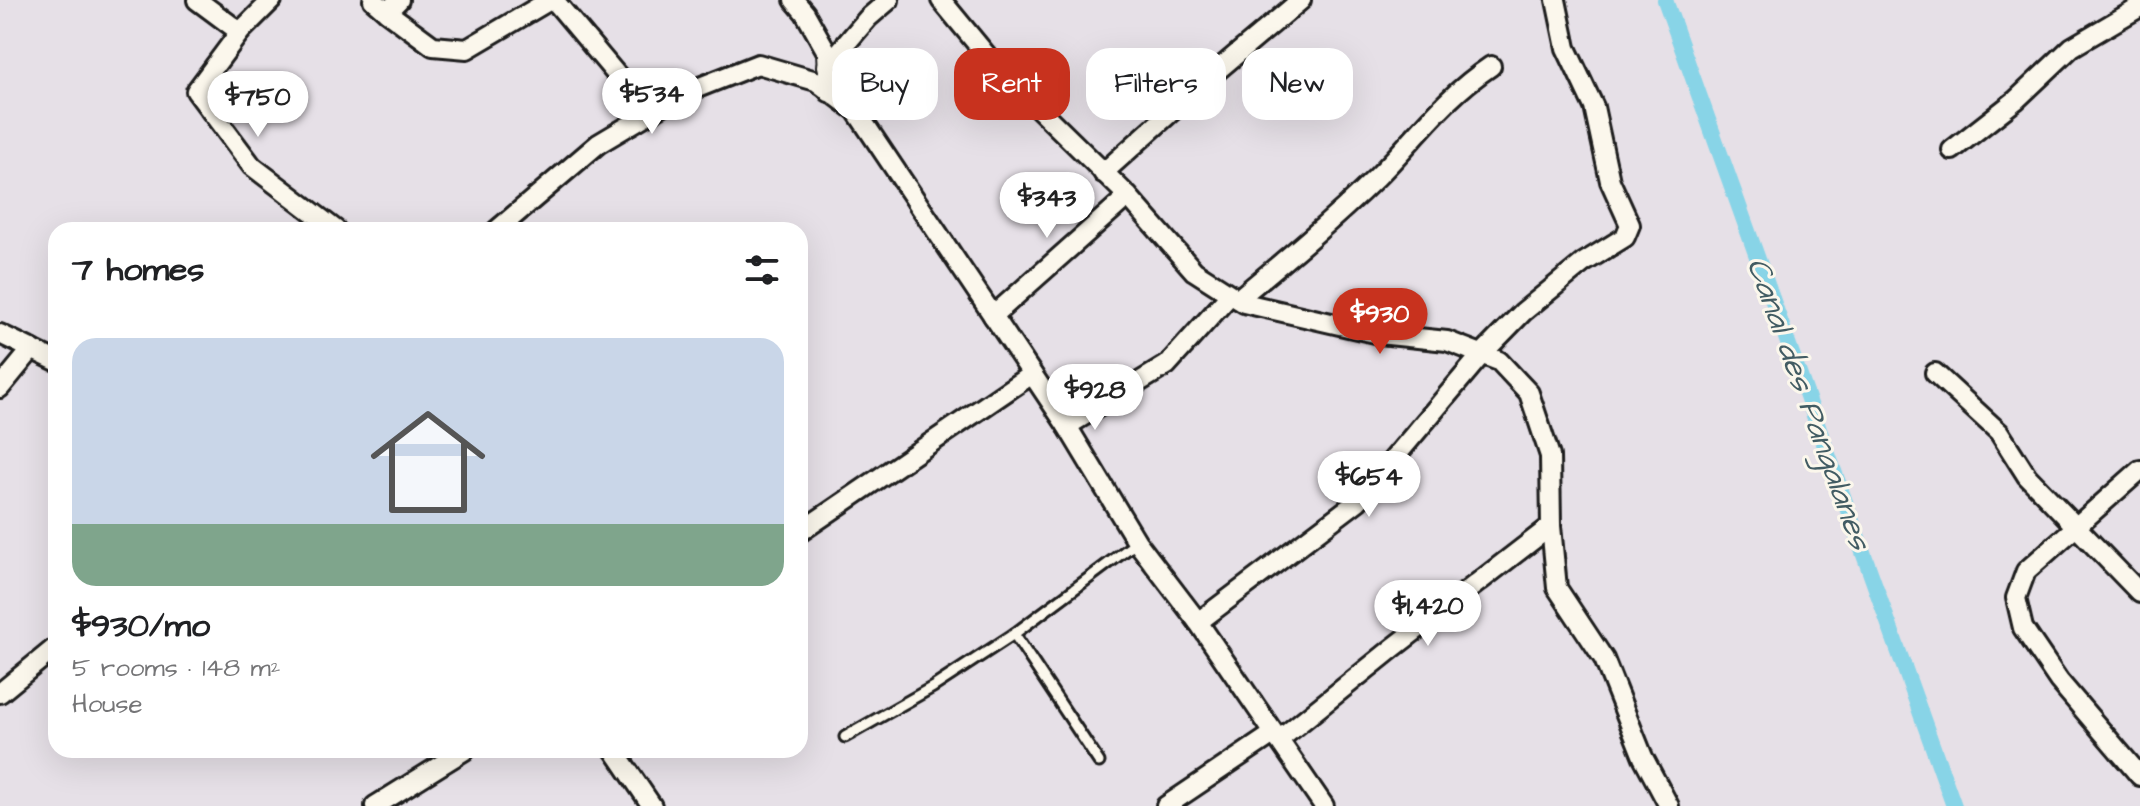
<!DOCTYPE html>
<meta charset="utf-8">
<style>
body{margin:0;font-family:"Architects Daughter",sans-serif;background:#f6f6f6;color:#202124;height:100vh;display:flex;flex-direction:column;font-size:30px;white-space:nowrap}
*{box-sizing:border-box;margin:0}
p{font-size:26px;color:#757577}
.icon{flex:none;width:44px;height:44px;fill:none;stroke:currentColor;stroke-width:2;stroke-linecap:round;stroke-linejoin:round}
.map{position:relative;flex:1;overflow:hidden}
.panel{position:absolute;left:48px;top:222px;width:760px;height:536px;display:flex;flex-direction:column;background:#fff;border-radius:24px;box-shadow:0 8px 32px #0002}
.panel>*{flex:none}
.guide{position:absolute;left:832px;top:48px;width:760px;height:72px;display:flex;gap:16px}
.price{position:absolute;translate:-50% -68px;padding:0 18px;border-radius:28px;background:#fff;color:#222;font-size:26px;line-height:52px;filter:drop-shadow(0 2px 4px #0008)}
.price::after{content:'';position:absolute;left:50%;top:48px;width:24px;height:18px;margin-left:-12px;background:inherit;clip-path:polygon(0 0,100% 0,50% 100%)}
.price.active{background:#c8321e;color:#fff}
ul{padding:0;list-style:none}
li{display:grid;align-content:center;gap:16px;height:424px;padding:0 24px}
li span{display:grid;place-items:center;height:248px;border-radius:24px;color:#555}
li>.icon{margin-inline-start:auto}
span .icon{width:144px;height:144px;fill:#fffc;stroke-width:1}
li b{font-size:34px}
h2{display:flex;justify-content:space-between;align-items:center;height:96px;padding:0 24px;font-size:34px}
.pill{padding:0 28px;border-radius:24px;background:#fff;box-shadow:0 8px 32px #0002;font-size:28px;line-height:72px}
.pill.active{background:#c8321e;color:#fff}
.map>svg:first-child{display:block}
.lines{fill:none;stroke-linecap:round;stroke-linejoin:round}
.canal{stroke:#88d4e7;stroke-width:16}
.lane-casing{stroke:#1c1c1c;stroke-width:15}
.street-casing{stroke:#1c1c1c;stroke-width:24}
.lane{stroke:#fbf7ec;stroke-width:9}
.street{stroke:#fbf7ec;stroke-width:18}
.labels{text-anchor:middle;stroke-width:6;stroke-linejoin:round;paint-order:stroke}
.water-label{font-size:32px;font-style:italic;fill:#425c63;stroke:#fbf7ec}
</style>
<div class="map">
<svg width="2140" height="806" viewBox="0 0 2140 806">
<rect width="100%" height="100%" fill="#e6e0e7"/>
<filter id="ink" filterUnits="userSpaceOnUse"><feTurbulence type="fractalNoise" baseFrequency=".0125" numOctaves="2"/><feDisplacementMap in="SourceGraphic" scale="16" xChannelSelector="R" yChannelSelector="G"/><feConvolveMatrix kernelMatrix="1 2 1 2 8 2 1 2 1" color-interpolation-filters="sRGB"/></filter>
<g filter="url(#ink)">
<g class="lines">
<path class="canal" d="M1665,0L1954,806"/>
<defs>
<g id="lane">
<path d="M1014,634L1099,762"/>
<path d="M845,737L933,687L1014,634L1137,542"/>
</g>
<g id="street">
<path d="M197,0L240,32L272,0"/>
<path d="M373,0L387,12L399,0"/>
<path d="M554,0L627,87L653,112"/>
<path d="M794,0L805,13L827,52L829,92"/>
<path d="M941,0L997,68L1128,196L1194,271L1244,303L1379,334L1447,341L1499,361L1529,393L1550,456L1551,526L1557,588L1604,659L1643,757L1669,806"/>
<path d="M387,12L433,46L467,49L550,0"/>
<path d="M240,32L196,91L252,166L336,230"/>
<path d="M827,66L868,18L889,0"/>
<path d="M1952,150L2016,100L2072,47L2140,7"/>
<path d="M1103,173L1219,69L1301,0"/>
<path d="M497,230L598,144L682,94L758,64L816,81L856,111L1067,426L1137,542L1198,622L1324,806"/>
<path d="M1238,299C1285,260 1332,221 1377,177C1416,138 1443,98 1491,66"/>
<path d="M993,316L1128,196"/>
<path d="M0,334L56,361"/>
<path d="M1935,373L1999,432L2027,476L2140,593"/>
<path d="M0,388L32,349"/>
<path d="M1067,426L1167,365L1230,295"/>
<path d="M2140,470L2026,571L2016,598L2023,628L2059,681L2140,776"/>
<path d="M800,532L1032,374"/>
<path d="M1198,622L1358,501L1482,354L1523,312L1583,263L1625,237L1630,225L1610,181L1594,107L1566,48L1556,0"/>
<path d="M0,693L56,647"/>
<path d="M1280,739L1393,648L1551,526"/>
<path d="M614,750L652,806"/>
<path d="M375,806L465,750"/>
<path d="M1166,806L1273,734"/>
</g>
</defs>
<use href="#lane" class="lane-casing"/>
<use href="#street" class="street-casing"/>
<use href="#lane" class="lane"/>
<use href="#street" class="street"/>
</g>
</g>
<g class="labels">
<g class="water-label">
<text transform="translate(1810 403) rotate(70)" y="11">Canal des Pangalanes</text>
</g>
</g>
</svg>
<b class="price" style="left:652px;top:136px">$534</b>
<b class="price" style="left:258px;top:139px">$750</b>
<b class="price" style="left:1047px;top:240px">$343</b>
<b class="price active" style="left:1380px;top:356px">$930</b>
<b class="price" style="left:1095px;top:432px">$928</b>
<b class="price" style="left:1369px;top:519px">$654</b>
<b class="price" style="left:1428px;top:648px">$1,420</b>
<div class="guide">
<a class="pill">Buy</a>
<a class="pill active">Rent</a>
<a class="pill">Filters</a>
<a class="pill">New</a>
</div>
<section class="panel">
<h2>7 homes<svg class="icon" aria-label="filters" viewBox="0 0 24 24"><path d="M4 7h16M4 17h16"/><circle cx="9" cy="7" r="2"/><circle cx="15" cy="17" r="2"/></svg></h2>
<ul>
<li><span style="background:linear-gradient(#c9d6e8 75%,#7fa58c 0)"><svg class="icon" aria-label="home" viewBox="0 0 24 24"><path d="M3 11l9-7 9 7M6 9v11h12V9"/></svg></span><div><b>$930/mo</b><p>5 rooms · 148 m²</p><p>House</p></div></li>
</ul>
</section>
</div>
